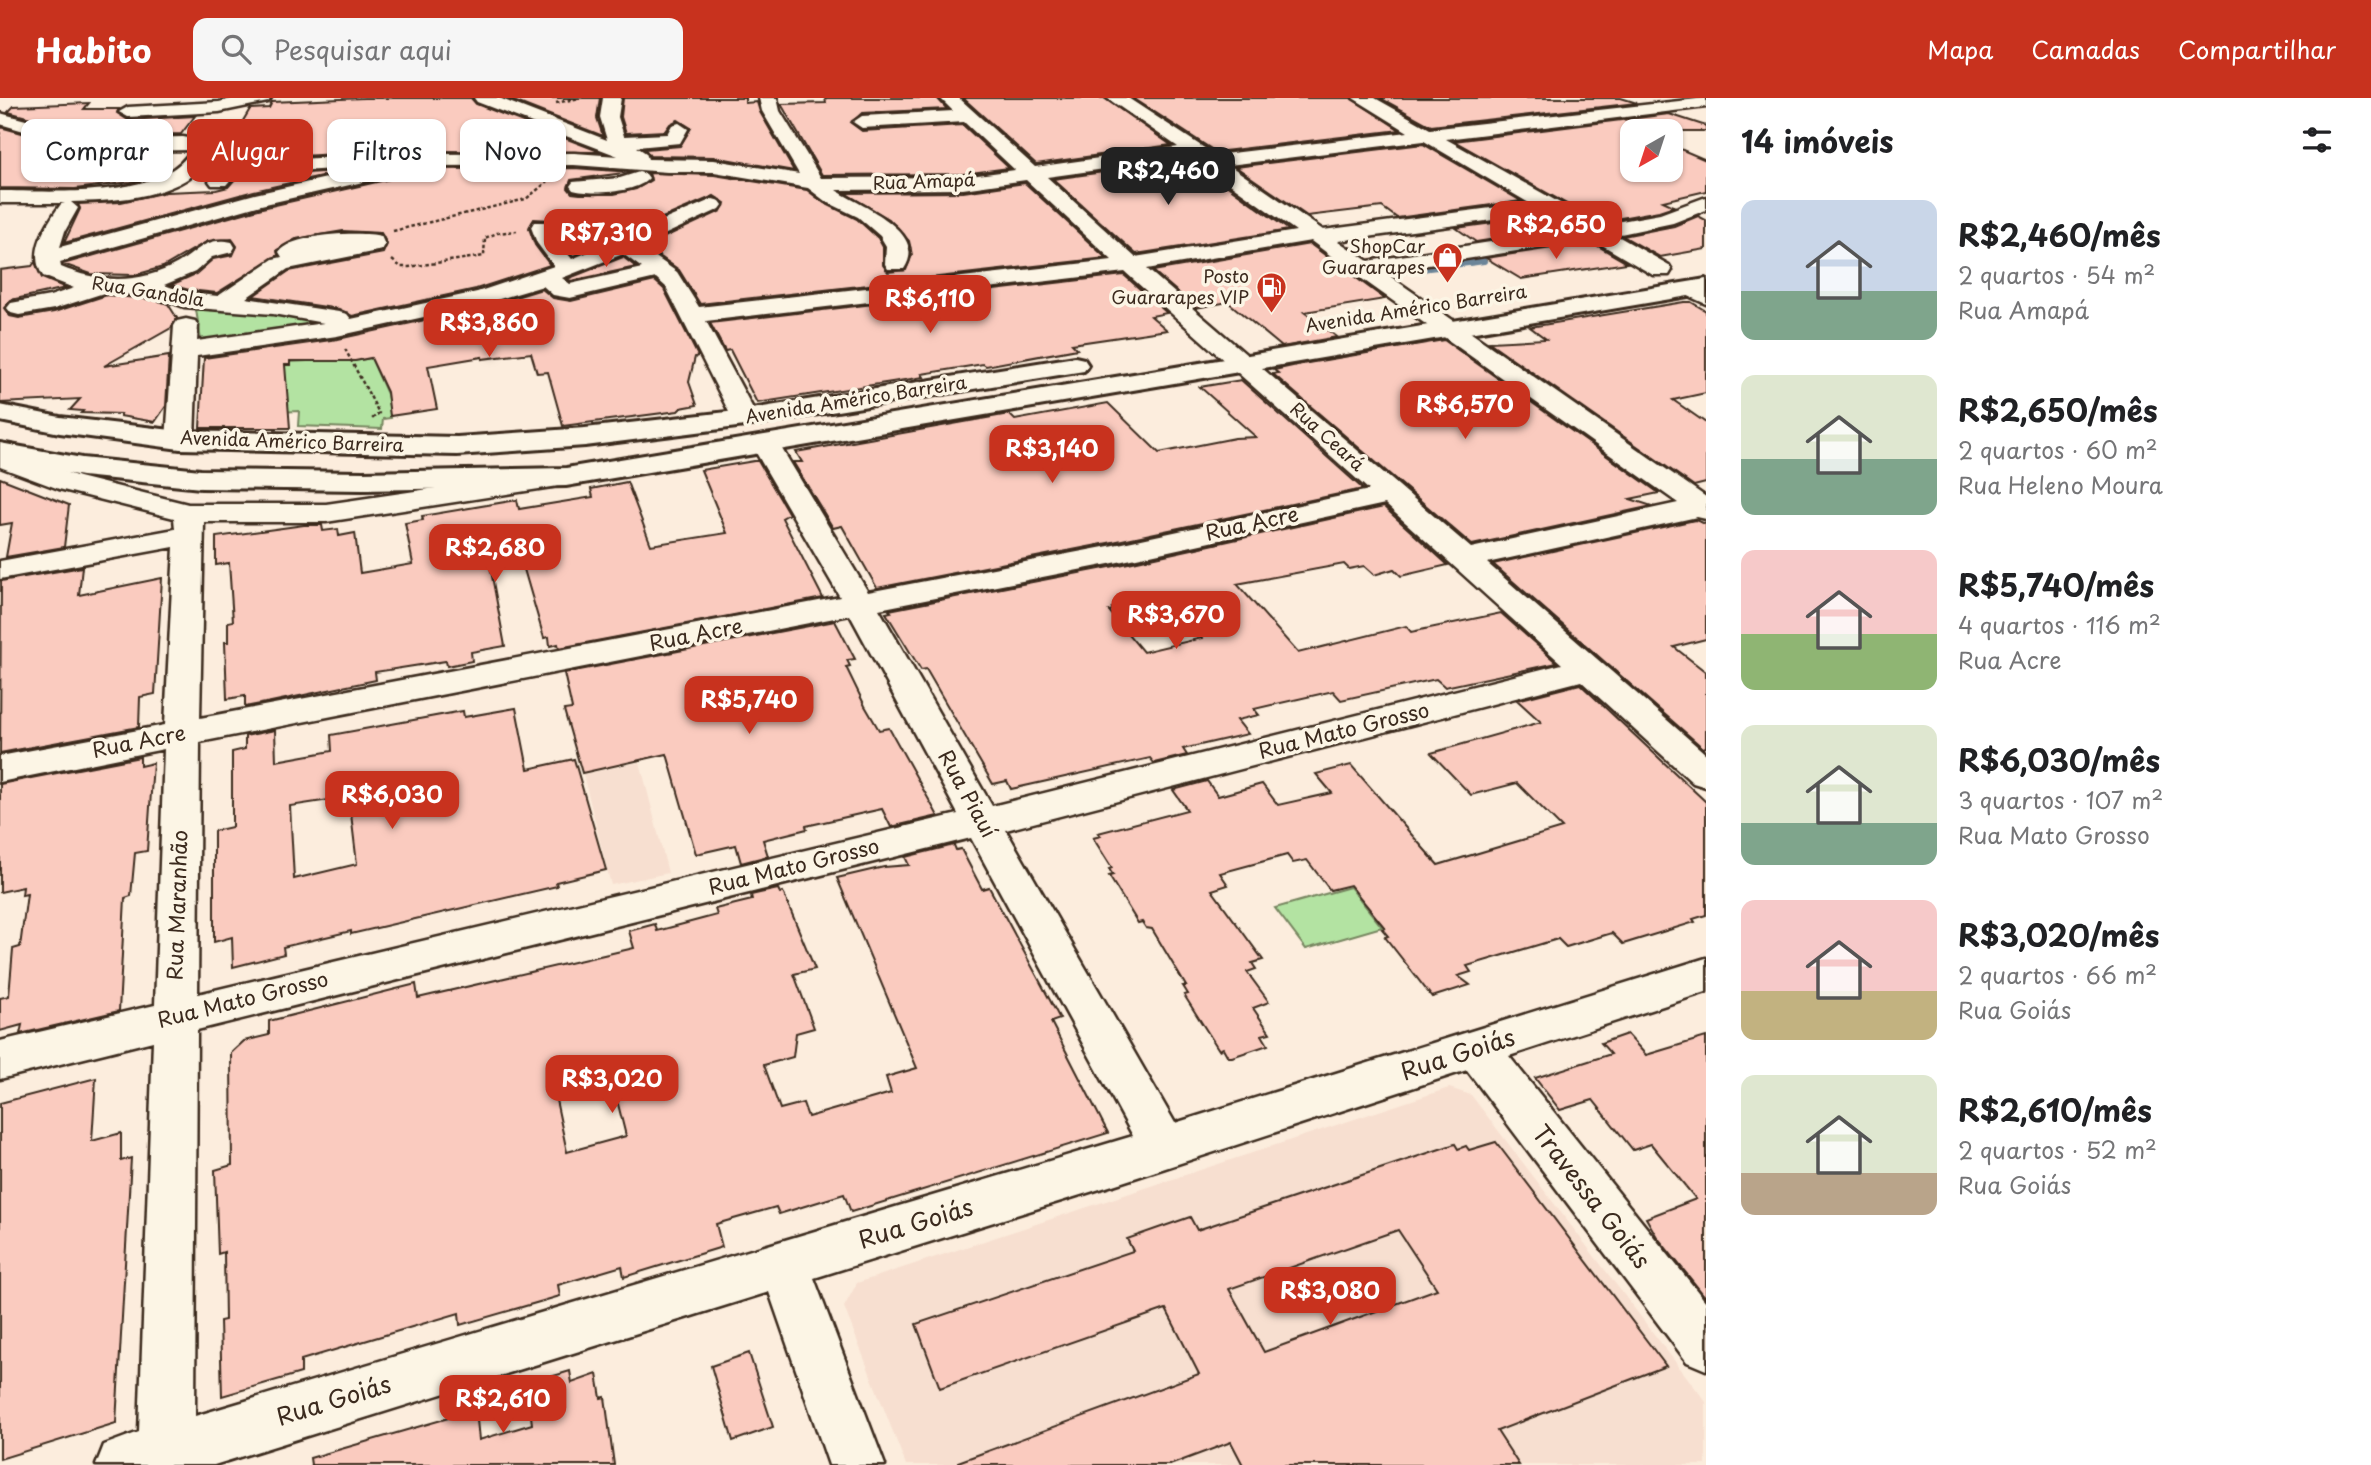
<!DOCTYPE html>
<html lang="pt">
<meta charset="utf-8">
<style>
body{margin:0;font-family:"Playpen Sans",sans-serif;background:#f6f6f6;color:#202124;height:100vh;display:flex;flex-direction:column;font-size:26px;white-space:nowrap}
*{box-sizing:border-box;margin:0}
p{font-size:23px;color:#757577}
.icon{flex:none;width:38px;height:38px;fill:none;stroke:currentColor;stroke-width:2;stroke-linecap:round;stroke-linejoin:round}
.map{position:relative;flex:1;overflow:hidden}
.sheet{display:flex;flex-direction:column;background:#fff;width:665px}
.sheet>*{flex:none}
.top-card{position:absolute;left:21px;top:21px;width:665px;height:63px;display:flex;gap:14px}
.needle{width:46px;rotate:219deg}
.controls{position:absolute;left:1620px;top:21px;display:grid;gap:14px}
.controls a{display:grid;place-items:center;width:63px;height:63px;border-radius:14px;background:#fff;box-shadow:0 2px 5px #0004;font-size:35px}
.price{position:absolute;translate:-50% -60px;padding:0 16px;border-radius:14px;background:#c8321e;color:#fff;font-size:23px;line-height:46px;filter:drop-shadow(0 2px 4px #0008)}
.price::after{content:'';position:absolute;left:50%;top:42px;width:21px;height:16px;margin-left:-10px;background:inherit;clip-path:polygon(0 0,100% 0,50% 100%)}
.price.on{background:#222;color:#fff}
ul{padding:0;list-style:none}
li{display:flex;align-items:center;gap:21px;height:175px;padding:0 35px}
li span{display:grid;place-items:center;flex:none;width:196px;height:140px;border-radius:14px;color:#555}
li>.icon{margin-inline-start:auto}
span .icon{width:84px;height:84px;fill:#fffc;stroke-width:1}
li b{font-size:30px}
h2{display:flex;justify-content:space-between;align-items:center;height:84px;padding:0 35px;font-size:30px}
.tag{padding:0 24px;border-radius:14px;background:#fff;box-shadow:0 2px 5px #0004;font-size:24px;line-height:63px}
.tag.on{background:#c8321e;color:#fff}
header{display:flex;align-items:center;gap:42px;box-sizing:border-box;height:98px;padding:0 35px;background:#c8321e;color:#fff}
header strong{font-size:33px}
nav{display:flex;gap:38px;margin-inline-start:auto;font-size:24px}
.search{width:490px;height:63px;background:#f6f6f6;display:flex;align-items:center;gap:18px;box-sizing:border-box;padding:0 24px;border-radius:14px;color:#757577;font-size:26px}
main{display:flex;flex:1;min-height:0}
.map>svg:first-child{display:block}
.built{fill:#f7dfd0}
.green{fill:#b3e3a2;stroke:#778660;stroke-width:2}
.lines{fill:none;stroke-linecap:round;stroke-linejoin:round}
.stream-far1{stroke:#6c8598;stroke-width:5}
.stream{stroke:#6c8598;stroke-width:6}
.building{fill:#facbbf;stroke:#3b2a1e;stroke-width:2;fill-rule:evenodd}
.minor-casing{stroke:#3b2a1e;stroke-width:5}
.major-casing{stroke:#3b2a1e;stroke-width:6}
.path{stroke:#3b2a1e;stroke-width:2.5;stroke-dasharray:3.5 2.5;stroke-linecap:butt}
.minor{fill:#fcf5e5;fill-rule:evenodd}
.major{fill:#fcf5e5;fill-rule:evenodd}
.labels{text-anchor:middle;stroke-width:7;stroke-linejoin:round;paint-order:stroke}
.far-street-label{font-size:18px;fill:#3b2a1e;stroke:#fcf5e5}
.far-poi-label{font-size:18px;fill:#3b2a1e;stroke:#fcf5e5;text-anchor:end}
.street-label{font-size:21px;fill:#3b2a1e;stroke:#fcf5e5}
.near-street-label{font-size:24px;fill:#3b2a1e;stroke:#fcf5e5}
</style>
<header>
<strong>Habito</strong>
<div class="search"><svg class="icon" aria-label="search" viewBox="0 0 24 24"><circle cx="10" cy="10" r="6"/><path d="M15 15l6 6"/></svg>Pesquisar aqui</div>
<nav><a>Mapa</a><a>Camadas</a><a>Compartilhar</a></nav>
</header>
<main>
<div class="map">
<svg width="1706" height="1367" viewBox="0 0 1706 1367">
<rect width="100%" height="100%" fill="#fceddd"/>
<filter id="ink" filterUnits="userSpaceOnUse"><feTurbulence type="fractalNoise" baseFrequency=".0143" numOctaves="2"/><feDisplacementMap in="SourceGraphic" scale="14" xChannelSelector="R" yChannelSelector="G"/><feConvolveMatrix kernelMatrix="1 2 1 2 8 2 1 2 1" color-interpolation-filters="sRGB"/></filter>
<g filter="url(#ink)">
<g class="built">
<path d="M640,664L668,775L611,787L583,676Z"/>
<path d="M1449,990L1471,997L1706,1304V1367H906L844,1209L857,1185Z"/>
</g>
<g class="green">
<path d="M215,207L314,221L316,226L308,229L201,242L196,212Z"/>
<path d="M341,235L355,263L371,260L387,296L391,320L383,321L382,331L298,328L299,313L278,314L285,267H290V264L324,262L331,243L322,242L321,238Z"/>
<path d="M1350,789L1382,829L1306,851L1275,810Z"/>
</g>
<g class="lines">
<path class="stream-far1" d="M1470,165L1484,163"/>
<path class="stream" d="M1390,175L1484,163"/>
</g>
<g class="building">
<path d="M364,0H471L476,6L601,54L433,53L254,93L64,145L80,111L78,106L121,104L166,94L216,92L228,89L236,80L336,73L347,64L335,56L251,61L265,43L264,39L253,32L241,40H234V38L250,11L269,10L272,4Z"/>
<path d="M506,0H600L597,20L603,38Z"/>
<path d="M623,0H745V5L757,4L760,14L794,73L714,59L650,58L645,51L680,48L691,30L678,22L670,26L665,33L626,35L621,19Z"/>
<path d="M825,0H937L947,11L862,15L851,25L862,33L963,27L1009,70L963,76L822,77L781,6L826,5Z"/>
<path d="M963,0H1104L1171,47L1036,66Z"/>
<path d="M1133,0H1351L1400,32L1216,54Z"/>
<path d="M1380,0H1621L1637,5L1431,28Z"/>
<path d="M89,5L84,11H119L117,15L128,22L195,18L181,36L76,39L49,25L8,14L14,8Z"/>
<path d="M1669,16L1706,28V33H1633V72H1671V47L1706,62V93L1663,103L1674,108L1659,113L1599,124L1454,43Z"/>
<path d="M0,29L33,38L57,52L74,57L166,55L147,80L131,84L75,91L0,90Z"/>
<path d="M1423,46L1521,103L1397,120L1382,109L1307,118L1236,69Z"/>
<path d="M1191,62L1289,132L1136,156L1053,81Z"/>
<path d="M574,70L631,74L571,82L568,90L572,95L580,96H614L636,91L651,82L649,75L714,77L807,92L824,105L857,121L878,140L883,149V167L888,174L906,172L912,157L909,143L889,121L845,95L963,94L1025,85L1106,160L700,206L679,172L645,148L721,113L725,105L714,98L573,158L560,143L551,122L534,121L529,130L535,147L550,167L476,191L352,218L339,211L253,198L289,173L383,155L387,146L381,135L343,133L296,141L277,152L278,157L217,195L189,192L171,187L196,176L213,161L233,157L237,148L232,141L208,143L163,169L135,177L91,176L63,166L262,110L434,71Z"/>
<path d="M1545,118L1567,130L1476,144L1456,130Z"/>
<path d="M1698,118L1706,122V151L1660,159L1623,138L1674,128Z"/>
<path d="M1591,144L1627,165L1521,181L1486,160Z"/>
<path d="M1310,146L1385,201L1304,214L1337,239L1282,249L1228,204L1196,210L1153,173Z"/>
<path d="M623,159L636,169L571,183L567,181Z"/>
<path d="M35,164L42,180L66,190L11,202L4,210L10,218L19,220L54,214L107,197L156,202L168,206L177,220L171,230L104,268L169,258L166,308L155,324L120,318L121,316L81,315L83,313L70,312L80,301L0,305V172L32,168Z"/>
<path d="M1124,177L1167,215L1151,218L1167,232L1072,246L1077,251L986,268L983,266L922,276L924,279L757,305L730,252L725,253L710,225Z"/>
<path d="M655,183L664,191L698,258L695,259L689,284L697,307L681,310L678,313L563,328L548,274L537,275L531,255L482,261V259L428,268L437,311L390,318L387,294L371,260L355,263H290V267H285L290,330H200L204,260L338,241L480,210L542,191L553,200L571,203Z"/>
<path d="M1684,204H1691L1706,213V295L1673,302L1706,325V385L1694,388L1489,244L1546,241L1530,229Z"/>
<path d="M1444,242L1659,395L1630,401L1652,408L1472,447L1273,276L1278,275L1274,272L1302,266Z"/>
<path d="M1241,282L1363,391L1108,445L877,490L842,428L833,430L793,364H802L796,354L1009,316L1015,322L1108,305L1159,355L1235,340L1256,339L1200,289Z"/>
<path d="M754,363H758L789,416L782,420L823,500L559,550L558,546L550,548L549,539L544,540L519,454L489,462L505,548L471,554L472,563L447,568L446,563L375,574L376,582L271,604L245,609V598L227,601L225,544H228V524L233,523L229,465L216,467V439L304,427H322L323,433L338,431L339,438L355,435L360,475L413,466L405,425L423,422L422,418L517,402L519,411L593,399L591,391L627,384L651,447L727,435L701,372Z"/>
<path d="M0,380L69,407L64,449L6,459L12,425L0,427Z"/>
<path d="M1384,409L1448,467L1401,478L1394,471L1374,477L1364,468L1349,471L1344,466L1237,486L1298,555L1406,528L1411,534L1501,515L1557,565L1445,589L1436,581L1341,602L1333,593L1254,611L1259,617L1237,622L1248,636L1183,651L1187,657L1154,665L1150,660L1011,691L1007,683L993,686L926,571L921,572L886,515L891,514L889,512L1110,469ZM1168,498L1202,540L1143,554L1109,513L1114,512L1112,510Z"/>
<path d="M1695,422L1706,426V541L1674,549L1706,574V649L1703,650L1493,466Z"/>
<path d="M82,469L79,497L162,480L155,596L140,599L139,629L0,655L1,483Z"/>
<path d="M835,523L855,561L847,562L850,568L846,569L865,608L879,632L889,630L938,718L891,729L882,711L806,728L807,731L763,742L768,758L741,765L736,747L696,756L667,656L582,675L564,612L572,611L564,575Z"/>
<path d="M1580,586L1706,704V817L1693,821L1695,824L1623,846L1612,835L1566,849L1558,841L1467,868L1471,874L1458,878L1470,887L1432,899L1385,839L1388,838L1382,831L1385,830L1350,787L1330,792L1307,762L1293,765L1287,757L1220,775L1228,787L1212,792L1263,862L1252,865L1256,871L1247,874L1269,904L1253,910L1270,935L1262,937L1268,947L1232,959H1228L1223,950L1219,952L1184,897L1188,896L1183,888H1186L1152,831L1146,830L1142,824L1138,825L1109,778L1113,777L1109,771L1112,770L1093,740L1101,738L1098,735L1187,712L1173,692L1207,683L1218,698L1262,686L1278,707L1332,695L1316,676L1351,667L1438,767L1562,730L1517,685L1471,697L1431,655L1541,624L1517,602Z"/>
<path d="M516,610L528,671L574,661L606,772L556,784L557,788L351,836V833L283,849L284,856L233,869L232,839L214,844V733L232,729V654L245,651V638L275,632L276,663L332,653L331,637L463,613L464,619ZM349,699L357,766L294,781L290,708Z"/>
<path d="M140,659V668L153,665L147,753L135,755L131,798L125,800L119,913L20,936L22,927L0,933V900L9,898L13,851L20,849L27,796L22,797L23,789L0,794V686Z"/>
<path d="M954,747L956,752L961,751L982,791L989,789L1044,891L1060,921L1051,924L1108,1035L851,1114L844,1096L779,1116L776,1109L716,1126L722,1149L624,1179L622,1168L558,1187L560,1198L460,1227L459,1215L368,1242L301,1262V1275L222,1298L220,1223L225,1222L224,1154L218,1156L215,1072L232,1067L231,955L244,943L269,937V923L416,886L418,900L634,850L629,833L655,826L657,833L717,817L715,811L752,802L751,797L778,791L780,795L783,794L815,871L794,876L814,930L796,935L793,959L764,967L780,1011L803,1005L808,1019L891,995L886,979L917,970L837,780L884,769L909,767L905,759ZM613,986L626,1038L567,1054L556,1002Z"/>
<path d="M1627,936L1646,957L1706,939V1200L1657,1139L1646,1120L1696,1101L1651,1046L1633,1052L1593,1002L1560,1012L1535,980L1611,956L1601,945Z"/>
<path d="M96,980L92,1043L121,1035V1063L131,1060L116,1325L0,1361V1005Z"/>
<path d="M1496,1044L1666,1268L1497,1333L1519,1367H1243L1231,1344L1170,1367H958V1364L1199,1276L1166,1211L940,1290L916,1226L1133,1153L1127,1141L1190,1119L1197,1132L1455,1046L1458,1051L1466,1048L1469,1052ZM1398,1132L1437,1191L1264,1254L1229,1191Z"/>
<path d="M749,1255L773,1329L733,1343L711,1268Z"/>
<path d="M570,1273L572,1285L597,1276L601,1300L605,1299L614,1367H311L310,1360L476,1312L479,1342L532,1326L527,1286Z"/>
</g>
<g class="lines">
<defs>
<g id="minor">
<path d="M236,0H271L268,4L219,14L128,19L119,14L128,9L219,4Z"/>
<path d="M474,0H499L607,42L600,19L603,0H621L618,19L624,38L667,36L672,27L679,25L688,31L680,45L637,49L646,55L648,61L714,62L799,76L762,13L759,0H777L780,13L821,80L963,79L1015,72L964,24L862,30L853,24L862,18L953,13L940,0H959L1035,69L1178,49L1107,0H1128L1215,57L1408,34L1353,0H1375L1430,31L1706,0V9L1446,41L1599,127L1660,116L1706,99V112L1673,125L1616,137L1669,167L1672,172L1669,177H1653L1592,141L1384,174L1706,399V421L1697,419L1487,465L1706,656V689L1693,685L1581,583L1006,732L1175,1025L1706,860V894L1509,958L1706,1204V1272L1687,1264L1467,972L1116,1086L814,1180L885,1367H829L769,1194L214,1367H96L104,1347L139,1334L153,943L0,981V943L155,907L164,651L0,684V658L165,627L174,449L0,481V463L175,431L174,420L59,391L0,369V352L79,379L188,406H326L552,373L562,375L566,381L562,387L552,389L326,424H204L200,620L840,499L751,346L755,340L765,338L775,340L779,346L868,494L1109,448L1369,392L1125,174L706,223L758,320L754,326L745,328L736,326L732,320L666,189L656,180L570,200L553,197L543,188L479,207L337,238L197,258L194,342L190,348L180,350L170,348L166,342L174,228L177,223L186,221L195,223L198,228L197,243L324,225L273,216L184,209L157,199L107,194L54,211L19,217L11,215L7,210L11,205L50,198L74,190L43,178C27,155 47,125 61,106L65,105H0V93C50,93 164,102 191,52L75,54L58,50L34,36L0,26V15L48,28L75,42L183,39L210,44L213,48C209,56 205,66 199,72C167,101 111,103 71,104L78,110L65,133L60,149L255,96L434,56L574,55L618,58L477,4ZM1424,43L1529,105L1323,132L1229,67ZM1192,59L1296,133L1135,159L1047,79ZM574,67L667,74H714L808,90L825,103L858,119L880,138L886,148L885,166L888,171H904C930,133 856,106 836,92L963,91L1026,82L1112,162L699,209L677,174L640,148L720,111L723,107L720,103L713,101L572,161L558,144L550,124H534L531,129L537,145L554,168L477,194L351,221L347,216L339,214L246,200L288,171L382,152L385,147L381,138C360,133 291,136 279,154L282,159L273,161L218,198L188,195L164,187L195,174L212,159L232,154L235,149L232,144C206,138 197,154 178,165C142,186 99,185 61,169L60,164L261,107L434,68ZM1546,115L1575,131L1368,163L1338,143ZM1311,143L1355,176L1678,405L1471,450L1147,171ZM623,156L642,170L570,186L562,180ZM1385,406L1562,566L992,708L879,511L1109,466ZM850,517L958,716L198,896L200,644ZM971,740L1133,1038L195,1318L197,932Z"/>
<path d="M254,35L263,41L245,64L335,59L345,65L335,71L235,77L226,87H212L209,83L212,79L247,37Z"/>
<path d="M639,74L646,76L649,80C638,95 590,97 573,92L570,88L573,84L620,80Z"/>
<path d="M1692,184L1706,189V206L1684,196L1680,191L1684,186Z"/>
</g>
<g id="major">
<path d="M1706,181V195L566,388L363,392L201,390L82,378L0,363V345L82,360L201,372L363,374L566,370Z"/>
<path d="M1075,259L1084,261L1088,267L1084,273L745,328L585,348L457,357L180,351L60,335L0,323V307L60,319L180,333L457,339L585,330L745,312Z"/>
</g>
</defs>
<use href="#minor" class="minor-casing"/>
<use href="#major" class="major-casing"/>
<g class="path">
<path d="M556,5L579,0"/>
<path d="M567,127L621,121"/>
<path d="M393,133L526,101L547,84"/>
<path d="M392,162L401,169H409L484,158L485,140L497,135L517,133"/>
<path d="M345,251L379,315L372,321"/>
</g>
<use href="#minor" class="minor"/>
<use href="#major" class="major"/>
</g>
</g>
<defs>
<symbol id="shop-pin" viewBox="-11 -11 22 30"><path d="M0 17L-7.5 6A9.5 9.5 0 1 1 7.5 6Z" fill="#c8321e" stroke="#fcf5e5"/><path d="M-5-2.5h2.3a2.7 3.5 0 0 1 5.4 0H5L5.5 6h-11ZM-1.5-2.5h3a1.5 2.3 0 0 0-3 0Z" fill="#fff"/></symbol>
<symbol id="fuel-pin" viewBox="-11 -11 22 30"><path d="M0 17L-7.5 6A9.5 9.5 0 1 1 7.5 6Z" fill="#c8321e" stroke="#fcf5e5"/><path d="M-5.5-6h7V0h2V4h1.3V-2.5L3-4.5l.8-.8L6-3V5H2.5V1h-1V6h-7ZM-4.2-4.7v3.2H.2V-4.7Z" fill="#fff"/></symbol>
</defs>
<g fill-rule="evenodd">
<use href="#shop-pin" x="1430" y="142" width="35" height="47"/>
<use href="#fuel-pin" x="1254" y="172" width="35" height="47"/>
</g>
<g class="labels">
<g class="far-street-label">
<text transform="translate(924 84) rotate(-2)" y="6">Rua Amapá</text>
<text transform="translate(148 194) rotate(9)" y="6">Rua Gandola</text>
<text transform="translate(1416 211) rotate(-9)" y="6">Avenida Américo Barreira</text>
<text transform="translate(856 302) rotate(-9)" y="6">Avenida Américo Barreira</text>
<text transform="translate(1327 339) rotate(42)" y="6">Rua Ceará</text>
<text transform="translate(292 344) rotate(2)" y="6">Avenida Américo Barreira</text>
</g>
<g class="far-poi-label">
<text x="1425" y="155">ShopCar<tspan x="1425" dy="21">Guararapes</tspan></text>
<text x="1249" y="185">Posto<tspan x="1249" dy="21">Guararapes VIP</tspan></text>
</g>
<g class="street-label">
<text transform="translate(1252 426) rotate(-12)" y="7">Rua Acre</text>
<text transform="translate(696 537) rotate(-11)" y="7">Rua Acre</text>
<text transform="translate(1344 633) rotate(-14)" y="7">Rua Mato Grosso</text>
<text transform="translate(139 644) rotate(-11)" y="7">Rua Acre</text>
<text transform="translate(967 696) rotate(61)" y="7">Rua Piauí</text>
<text transform="translate(794 769) rotate(-14)" y="7">Rua Mato Grosso</text>
<text transform="translate(178 807) rotate(-88)" y="7">Rua Maranhão</text>
<text transform="translate(243 902) rotate(-14)" y="7">Rua Mato Grosso</text>
</g>
<g class="near-street-label">
<text transform="translate(1458 957) rotate(-18)" y="8">Rua Goiás</text>
<text transform="translate(1591 1099) rotate(52)" y="8">Travessa Goiás</text>
<text transform="translate(916 1126) rotate(-17)" y="8">Rua Goiás</text>
<text transform="translate(334 1303) rotate(-17)" y="8">Rua Goiás</text>
</g>
</g>
</svg>
<div class="controls">
<a><svg class="needle" viewBox="-14 -14 28 28"><path d="M0-13l5 13h-10z" fill="#e53935"/><path d="M0 13l5-13h-10z" fill="#757577"/></svg></a>
</div>
<b class="price on" style="left:1168px;top:109px">R$2,460</b>
<b class="price" style="left:1556px;top:163px">R$2,650</b>
<b class="price" style="left:606px;top:171px">R$7,310</b>
<b class="price" style="left:930px;top:237px">R$6,110</b>
<b class="price" style="left:489px;top:261px">R$3,860</b>
<b class="price" style="left:1465px;top:343px">R$6,570</b>
<b class="price" style="left:1052px;top:387px">R$3,140</b>
<b class="price" style="left:495px;top:486px">R$2,680</b>
<b class="price" style="left:1176px;top:553px">R$3,670</b>
<b class="price" style="left:749px;top:638px">R$5,740</b>
<b class="price" style="left:392px;top:733px">R$6,030</b>
<b class="price" style="left:612px;top:1017px">R$3,020</b>
<b class="price" style="left:1330px;top:1229px">R$3,080</b>
<b class="price" style="left:503px;top:1337px">R$2,610</b>
<div class="top-card">
<a class="tag">Comprar</a>
<a class="tag on">Alugar</a>
<a class="tag">Filtros</a>
<a class="tag">Novo</a>
</div>
</div>
<section class="sheet">
<h2>14 imóveis<svg class="icon" aria-label="filters" viewBox="0 0 24 24"><path d="M4 7h16M4 17h16"/><circle cx="9" cy="7" r="2"/><circle cx="15" cy="17" r="2"/></svg></h2>
<ul>
<li><span style="background:linear-gradient(#c9d6e8 65%,#7fa58c 0)"><svg class="icon" aria-label="home" viewBox="0 0 24 24"><path d="M3 11l9-7 9 7M6 9v11h12V9"/></svg></span><div><b>R$2,460/mês</b><p>2 quartos · 54 m²</p><p>Rua Amapá</p></div></li>
<li><span style="background:linear-gradient(#dfe7d0 60%,#7fa58c 0)"><svg class="icon" aria-label="home" viewBox="0 0 24 24"><path d="M3 11l9-7 9 7M6 9v11h12V9"/></svg></span><div><b>R$2,650/mês</b><p>2 quartos · 60 m²</p><p>Rua Heleno Moura</p></div></li>
<li><span style="background:linear-gradient(#f6c9c9 60%,#8fb573 0)"><svg class="icon" aria-label="home" viewBox="0 0 24 24"><path d="M3 11l9-7 9 7M6 9v11h12V9"/></svg></span><div><b>R$5,740/mês</b><p>4 quartos · 116 m²</p><p>Rua Acre</p></div></li>
<li><span style="background:linear-gradient(#dfe7d0 70%,#7fa58c 0)"><svg class="icon" aria-label="home" viewBox="0 0 24 24"><path d="M3 11l9-7 9 7M6 9v11h12V9"/></svg></span><div><b>R$6,030/mês</b><p>3 quartos · 107 m²</p><p>Rua Mato Grosso</p></div></li>
<li><span style="background:linear-gradient(#f6c9c9 65%,#c2b280 0)"><svg class="icon" aria-label="home" viewBox="0 0 24 24"><path d="M3 11l9-7 9 7M6 9v11h12V9"/></svg></span><div><b>R$3,020/mês</b><p>2 quartos · 66 m²</p><p>Rua Goiás</p></div></li>
<li><span style="background:linear-gradient(#dfe7d0 70%,#b9a48a 0)"><svg class="icon" aria-label="home" viewBox="0 0 24 24"><path d="M3 11l9-7 9 7M6 9v11h12V9"/></svg></span><div><b>R$2,610/mês</b><p>2 quartos · 52 m²</p><p>Rua Goiás</p></div></li>
</ul>
</section>
</main>
